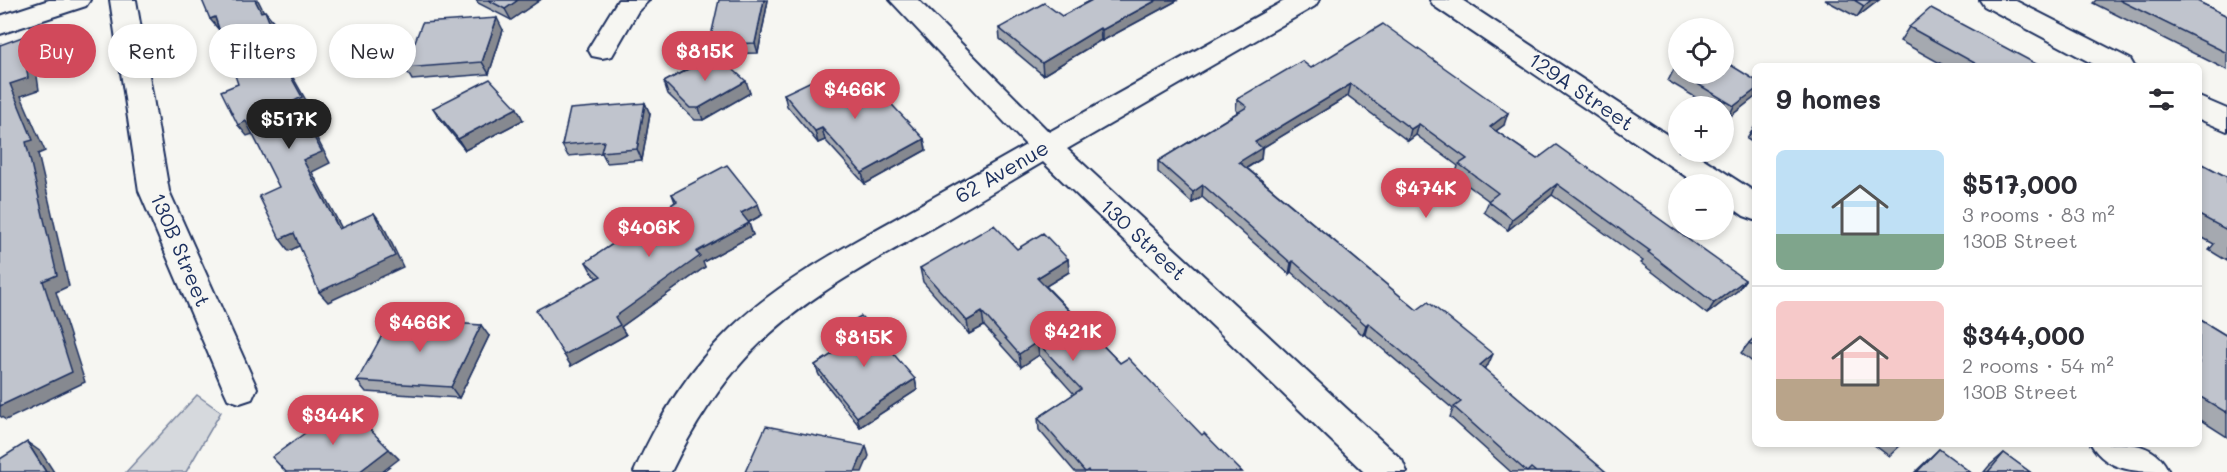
<!DOCTYPE html>
<meta charset="utf-8">
<style>
body{margin:0;font-family:Mali,sans-serif;background:#f2f2f3;color:#2b2b33;height:100vh;display:flex;flex-direction:column;font-size:22px;white-space:nowrap}
*{box-sizing:border-box;margin:0}
p{font-size:20px;color:#7c7c81}
.icon{flex:none;width:33px;height:33px;fill:none;stroke:currentColor;stroke-width:2;stroke-linecap:round;stroke-linejoin:round}
.map{position:relative;flex:1;overflow:hidden}
.side{position:absolute;left:1752px;top:63px;width:450px;height:384px;display:flex;flex-direction:column;background:#fff;border-radius:9px;box-shadow:0 3px 9px #0003}
.side>*{flex:none}
.top-card{position:absolute;left:18px;top:24px;width:570px;height:54px;display:flex;gap:12px}
.tools{position:absolute;left:1668px;top:18px;display:grid;gap:12px}
.tools a{display:grid;place-items:center;width:66px;height:66px;border-radius:50%;background:#fff;box-shadow:0 3px 9px #0003;font-size:30px}
.price{position:absolute;translate:-50% -51px;padding:0 14px;border-radius:21px;background:#d1495b;color:#fff;font-size:20px;line-height:39px;filter:drop-shadow(0 2px 3px #0008)}
.price::after{content:'';position:absolute;left:50%;top:36px;width:18px;height:14px;margin-left:-9px;background:inherit;clip-path:polygon(0 0,100% 0,50% 100%)}
.price.active{background:#222;color:#fff}
ul{padding:0;list-style:none}
li{display:flex;align-items:center;gap:18px;height:150px;padding:0 24px}
li+li{border-top:2px solid #e1e1e2}
li span{display:grid;place-items:center;flex:none;width:168px;height:120px;border-radius:9px;color:#555}
li>.icon{margin-inline-start:auto}
span .icon{width:72px;height:72px;fill:#fffc;stroke-width:1}
li b{font-size:26px}
h2{display:flex;justify-content:space-between;align-items:center;height:72px;padding:0 24px;font-size:26px}
.chip{padding:0 21px;border-radius:27px;background:#fff;box-shadow:0 3px 9px #0003;font-size:21px;line-height:54px}
.chip.active{background:#d1495b;color:#fff}
.map>svg:first-child{display:block}
.green{fill:#d6d9dd;stroke:#78849e;stroke-width:1.5}
.lines{fill:none;stroke-linecap:round;stroke-linejoin:round}
.minor-casing{stroke:#1b2f5e;stroke-width:4}
.minor{fill:#f6f6f2;fill-rule:evenodd}
.wall{fill:#a5a9b0;stroke:#1b2f5e;stroke-width:1.5}
.shaded-wall{fill:#868990;stroke:#1b2f5e;stroke-width:1.5}
.building{fill:#c0c4cd;stroke:#1b2f5e;stroke-width:1.5}
.labels{text-anchor:middle;stroke-width:4.5;stroke-linejoin:round;paint-order:stroke}
.street-label{font-size:21px;fill:#1b2f5e;stroke:#f6f6f2}
</style>
<div class="map">
<svg width="2227" height="472" viewBox="0 0 2227 472">
<rect width="100%" height="100%" fill="#f6f6f2"/>
<filter id="ink" filterUnits="userSpaceOnUse"><feTurbulence type="fractalNoise" baseFrequency=".0167" numOctaves="2"/><feDisplacementMap in="SourceGraphic" scale="12" xChannelSelector="R" yChannelSelector="G"/><feConvolveMatrix kernelMatrix="1 2 1 2 8 2 1 2 1" color-interpolation-filters="sRGB"/></filter>
<g filter="url(#ink)">
<path class="green" d="M197,395L221,412L186,472H126Z"/>
<g class="lines">
<defs>
<g id="minor">
<path d="M49,0H90L86,6L0,34V16Z"/>
<path d="M110,0H136L169,191L257,388L252,399L240,403L228,399L223,388L139,191Z"/>
<path d="M618,0H649L638,11L612,56L602,58L592,56L588,49Z"/>
<path d="M890,0H918L1049,132L1286,0H1319L1315,6L1067,149L1402,460L1407,472H1364L1043,162C1004,185 965,209 925,232C864,266 801,300 752,351C719,386 692,428 671,472H634C657,420 689,369 730,329C780,281 843,248 904,214C945,191 986,168 1026,145Z"/>
<path d="M1430,0H1462L1678,142V152H1693L1755,192V220L1744,216L1724,202V184H1697L1434,6Z"/>
<path d="M1980,0H2014L2130,59L2134,66H2097L1984,6Z"/>
<path d="M2199,97L2227,109V131L2199,119Z"/>
<path d="M2091,444C2123,444 2154,438 2169,472C2138,472 2107,472 2091,444Z"/>
</g>
</defs>
<use href="#minor" class="minor-casing"/>
<use href="#minor" class="minor"/>
</g>
<g class="wall">
<path d="M476,0H540L511,20L478,3Z"/>
<path d="M768,0L758,53L716,54L750,93L703,120H695L668,94L664,82L715,54H713L709,45Z"/>
<path d="M1092,0H1178L1102,41L1101,40L1043,75L1000,39L999,28L1062,16Z"/>
<path d="M1825,0H1879L1857,17Z"/>
<path d="M2096,0H2195L2227,16V70L2093,3Z"/>
<path d="M1909,27L2040,66H1945L1900,41Z"/>
<path d="M503,30L489,74L412,80L405,68Z"/>
<path d="M1678,66V74H1724L1755,80V97L1728,118L1724,115V106H1710L1668,81L1674,69Z"/>
<path d="M1311,68L1504,125L1496,131L1537,159L1745,280L1737,291L1707,314L1641,263L1643,261L1552,195L1508,230L1484,212L1489,201L1455,176L1458,166L1416,135L1408,141L1348,96L1262,148L1261,159L1247,168L1417,310L1488,365L1484,369L1606,472H1511L1450,417L1453,409L1365,334L1363,335L1291,272L1289,274L1202,197L1192,203L1158,172V161L1238,112L1236,110L1237,99Z"/>
<path d="M839,89L924,139L926,150L865,184L825,140L818,143L787,106L784,94Z"/>
<path d="M645,103L650,114L642,160L607,163L602,153L568,156L562,145Z"/>
<path d="M433,108L523,120L465,150L440,119Z"/>
<path d="M1755,126V144L1747,139Z"/>
<path d="M2199,162L2227,177V261L2209,250L2214,244L2199,236Z"/>
<path d="M672,194L762,215L748,223L753,235L703,262L705,267L621,327L626,335L571,366L597,278L592,273L586,262L675,202Z"/>
<path d="M1017,249L1068,259L1069,272L1046,286L1120,363L1242,472H1075L1039,430L1038,418L1074,394L1039,355L1021,367L984,326L969,334L923,282L920,268Z"/>
<path d="M2199,319L2227,336V437L2199,419Z"/>
<path d="M836,330L915,379L917,390L860,427L819,375L815,365L845,347L840,341Z"/>
<path d="M489,336L459,398L366,392L357,381Z"/>
<path d="M1755,337V364L1741,353L1749,343Z"/>
<path d="M1873,444H1902L1889,456Z"/>
<path d="M1939,449L1970,472H1915Z"/>
<path d="M2004,453L2030,472H1984L1989,466Z"/>
</g>
<g class="shaded-wall">
<path d="M255,0H258L270,24L261,12Z"/>
<path d="M518,0H540L511,20L505,9Z"/>
<path d="M764,0H768L758,53L755,43Z"/>
<path d="M1157,0H1178L1102,41V30Z"/>
<path d="M1871,0H1879L1857,17L1864,6Z"/>
<path d="M265,11L274,22L287,56L282,58L311,109L303,112L330,163L312,172L348,240L339,229L303,160L294,101L274,46Z"/>
<path d="M215,17L219,30L210,19Z"/>
<path d="M497,18L503,30L489,74L482,62Z"/>
<path d="M1100,28L1101,40L1043,75L1042,63Z"/>
<path d="M22,37L33,49L39,90L21,96L45,151L38,154L69,286L56,292L85,382L6,420L0,416V406L43,281L26,142L10,84Z"/>
<path d="M746,81L750,93L703,120L699,108Z"/>
<path d="M1351,84L1348,96L1262,148L1261,159L1238,173L1239,162L1255,142Z"/>
<path d="M1755,90V97L1728,118L1734,106Z"/>
<path d="M645,103L650,114L642,160L637,149Z"/>
<path d="M517,108L523,120L465,150L458,139Z"/>
<path d="M1508,113L1504,125L1486,138L1490,127Z"/>
<path d="M246,121L256,133L247,136L238,125Z"/>
<path d="M1419,124L1416,135L1408,141L1411,129Z"/>
<path d="M822,128L825,140L818,143L815,131Z"/>
<path d="M924,139L926,150L865,184L862,173Z"/>
<path d="M1557,184L1552,195L1508,230L1512,219Z"/>
<path d="M1203,185L1202,197L1192,203L1193,192Z"/>
<path d="M758,204L762,215L745,224L741,213Z"/>
<path d="M374,213L383,225L403,267L328,302L319,292Z"/>
<path d="M749,223L753,235L703,262L705,267L621,327L626,335L571,366L564,355L696,252Z"/>
<path d="M294,233L303,244L289,251L280,239Z"/>
<path d="M1068,259L1069,272L1038,291L1037,278Z"/>
<path d="M1293,261L1291,272L1289,274L1291,263Z"/>
<path d="M1745,280L1737,291L1707,314L1714,303Z"/>
<path d="M982,312L984,326L969,334L967,321Z"/>
<path d="M1368,323L1365,334L1363,335L1366,325Z"/>
<path d="M481,325L489,336L459,398L451,387Z"/>
<path d="M1037,342L1039,355L1021,367L1019,354Z"/>
<path d="M1493,354L1488,365L1475,376L1480,365Z"/>
<path d="M915,379L917,390L860,427L857,417Z"/>
<path d="M27,442L41,452L54,472H46Z"/>
<path d="M866,446L869,456L862,472H855Z"/>
<path d="M389,449L399,459L382,472H359Z"/>
</g>
<g class="building">
<path d="M202,0H255L261,12L265,11L278,44L274,46L302,97L294,101L322,152L303,160L339,229L374,213L395,256L319,292L294,233L280,239L259,196L279,187L246,121L238,125L221,91L238,84L215,17L210,19Z"/>
<path d="M488,0H518L505,9Z"/>
<path d="M719,0H764L755,43L709,45Z"/>
<path d="M1092,0H1157L1102,30L1100,28L1042,63L999,28L1044,3L1062,16Z"/>
<path d="M1854,0H1871L1864,6Z"/>
<path d="M2119,0H2195L2227,16V53Z"/>
<path d="M1931,8L2040,66H1980L1909,27Z"/>
<path d="M497,18L482,62L405,68L422,23Z"/>
<path d="M1383,24L1508,113L1490,127L1537,159L1556,145L1745,280L1714,303L1648,252L1650,251L1557,184L1512,219L1488,201L1498,193L1459,164L1467,159L1419,124L1411,129L1351,84L1255,142L1262,148L1239,162L1417,310L1428,302L1493,354L1480,365L1606,472H1536L1531,468L1527,472L1454,407L1461,402L1368,323L1366,325L1293,261L1291,263L1203,185L1193,192L1158,161L1247,107L1237,99L1302,61L1311,68Z"/>
<path d="M22,37L28,78L10,84L33,140L26,142L57,275L43,281L72,372L0,406V45Z"/>
<path d="M716,54L746,81L699,108H690L664,82Z"/>
<path d="M1724,61L1755,80V90L1734,106L1681,74H1724Z"/>
<path d="M1678,66V72L1674,69Z"/>
<path d="M826,74L839,89L865,76L924,139L862,173L822,128L815,131L784,94Z"/>
<path d="M490,79L517,108L458,139L433,108Z"/>
<path d="M645,103L637,149L601,152L604,141L562,145L570,109Z"/>
<path d="M2199,162L2227,177V230L2199,215Z"/>
<path d="M727,165L758,204L741,213L749,223L696,252L700,256L615,317L620,325L564,355L536,310L601,276L586,262L677,201L672,194Z"/>
<path d="M994,225L1017,249L1043,233L1068,259L1037,278L1120,363L1128,358L1202,435L1204,433L1242,472H1089L1088,470L1085,472L1038,418L1081,389L1037,342L1019,354L982,312L967,321L920,268Z"/>
<path d="M861,316L915,379L857,417L815,365L848,344L836,330Z"/>
<path d="M391,319L481,325L451,387L357,381Z"/>
<path d="M2199,319L2227,336V413L2199,396Z"/>
<path d="M1755,337V347L1749,343Z"/>
<path d="M345,404L389,449L359,472H286L272,457Z"/>
<path d="M766,426L866,446L855,472H745Z"/>
<path d="M27,442L46,472H0V459Z"/>
<path d="M1939,449L1970,472H1917Z"/>
<path d="M2004,453L2030,472H1988Z"/>
</g>
</g>
<g class="labels">
<g class="street-label">
<text transform="translate(1581 92) rotate(34)" y="7">129A Street</text>
<text transform="translate(1002 172) rotate(-30)" y="7">62 Avenue</text>
<text transform="translate(1143 240) rotate(43)" y="7">130 Street</text>
<text transform="translate(180 250) rotate(67)" y="7">130B Street</text>
</g>
</g>
</svg>
<div class="tools">
<a><svg class="icon" aria-label="locate" viewBox="0 0 24 24"><circle cx="12" cy="12" r="6"/><path d="M12 2v4M12 18v4M2 12h4M18 12h4"/></svg></a>
<a>+</a>
<a>−</a>
</div>
<b class="price" style="left:705px;top:82px">$815K</b>
<b class="price" style="left:855px;top:120px">$466K</b>
<b class="price active" style="left:289px;top:150px">$517K</b>
<b class="price" style="left:1426px;top:219px">$474K</b>
<b class="price" style="left:649px;top:258px">$406K</b>
<b class="price" style="left:420px;top:353px">$466K</b>
<b class="price" style="left:1073px;top:362px">$421K</b>
<b class="price" style="left:864px;top:368px">$815K</b>
<b class="price" style="left:333px;top:446px">$344K</b>
<div class="top-card">
<a class="chip active">Buy</a>
<a class="chip">Rent</a>
<a class="chip">Filters</a>
<a class="chip">New</a>
</div>
<section class="side">
<h2>9 homes<svg class="icon" aria-label="filters" viewBox="0 0 24 24"><path d="M4 7h16M4 17h16"/><circle cx="9" cy="7" r="2"/><circle cx="15" cy="17" r="2"/></svg></h2>
<ul>
<li><span style="background:linear-gradient(#bfe0f5 70%,#7fa58c 0)"><svg class="icon" aria-label="home" viewBox="0 0 24 24"><path d="M3 11l9-7 9 7M6 9v11h12V9"/></svg></span><div><b>$517,000</b><p>3 rooms · 83 m²</p><p>130B Street</p></div></li>
<li><span style="background:linear-gradient(#f6c9c9 65%,#b9a48a 0)"><svg class="icon" aria-label="home" viewBox="0 0 24 24"><path d="M3 11l9-7 9 7M6 9v11h12V9"/></svg></span><div><b>$344,000</b><p>2 rooms · 54 m²</p><p>130B Street</p></div></li>
</ul>
</section>
</div>
